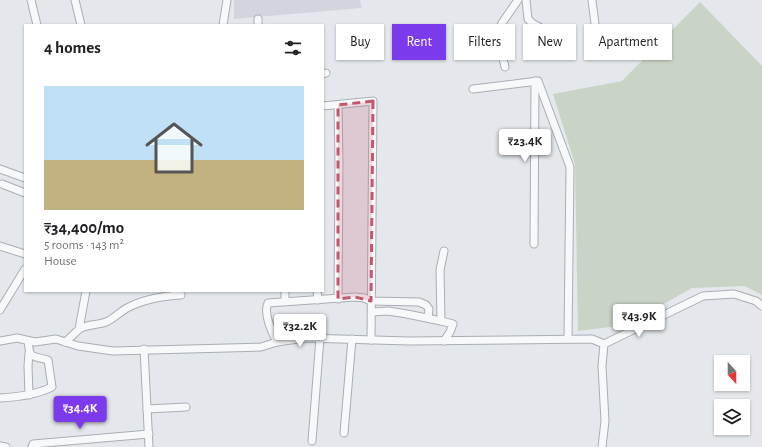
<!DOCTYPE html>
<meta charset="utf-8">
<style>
body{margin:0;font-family:"Alegreya Sans",sans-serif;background:#f6f6f6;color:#202124;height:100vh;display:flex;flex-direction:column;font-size:15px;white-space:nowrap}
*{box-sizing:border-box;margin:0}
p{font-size:13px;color:#757577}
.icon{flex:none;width:22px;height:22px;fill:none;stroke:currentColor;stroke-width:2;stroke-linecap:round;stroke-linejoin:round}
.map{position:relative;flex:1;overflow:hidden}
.sheet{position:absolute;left:24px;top:24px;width:300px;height:268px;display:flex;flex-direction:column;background:#fff;border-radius:0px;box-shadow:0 1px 3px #0004}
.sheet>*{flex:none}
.hud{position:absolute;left:336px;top:24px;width:366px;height:36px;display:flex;gap:8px}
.needle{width:26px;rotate:159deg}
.buttons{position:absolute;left:714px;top:355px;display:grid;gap:8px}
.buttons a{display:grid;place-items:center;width:36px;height:36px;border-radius:0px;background:#fff;box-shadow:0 1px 3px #0004;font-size:20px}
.price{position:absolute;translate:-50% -34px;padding:0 9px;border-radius:4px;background:#fff;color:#222;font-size:13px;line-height:26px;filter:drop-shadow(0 1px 2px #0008)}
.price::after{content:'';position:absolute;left:50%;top:24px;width:12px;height:9px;margin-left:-6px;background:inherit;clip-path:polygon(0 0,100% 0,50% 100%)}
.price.active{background:#7c3aed;color:#fff}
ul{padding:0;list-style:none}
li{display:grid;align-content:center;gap:8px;height:212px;padding:0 20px}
li span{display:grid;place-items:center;height:124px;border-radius:0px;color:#555}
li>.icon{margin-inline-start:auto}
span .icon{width:72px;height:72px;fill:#fffc;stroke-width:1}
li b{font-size:17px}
h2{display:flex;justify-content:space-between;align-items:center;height:48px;padding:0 20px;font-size:17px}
.pill{padding:0 14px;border-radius:0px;background:#fff;box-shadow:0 1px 3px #0004;font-size:14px;line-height:36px}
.pill.active{background:#7c3aed;color:#fff}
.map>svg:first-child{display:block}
.built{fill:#d2d6dc}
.green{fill:#cad4c6}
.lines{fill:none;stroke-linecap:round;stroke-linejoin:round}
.minor-casing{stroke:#a9aeb5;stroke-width:9}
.minor{stroke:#f6f8f9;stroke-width:7}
.marked{fill:#c2576d;fill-opacity:0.2;stroke:#c2576d;stroke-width:3;stroke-dasharray:8 5;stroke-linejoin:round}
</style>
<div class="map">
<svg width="762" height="447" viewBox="0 0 762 447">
<rect width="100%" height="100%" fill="#e4e7eb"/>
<path class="built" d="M234,0H360L362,8L234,19Z"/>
<path class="green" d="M700,2L762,66V295L745,286L692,288L626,325L578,331L575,164L553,94L622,81Z"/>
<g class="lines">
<defs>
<g id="minor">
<path d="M31,0L37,25"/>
<path d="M75,0L81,25"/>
<path d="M526,0L528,19L532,23L541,28L548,42"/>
<path d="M592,0L595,24"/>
<path d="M258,19V25"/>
<path d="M223,25L227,0"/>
<path d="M505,67L497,35L502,23L518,0"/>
<path d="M323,74L326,73"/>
<path d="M473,89L538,81L570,167L568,339"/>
<path d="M338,105L339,163L338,299"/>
<path d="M323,106L373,101L371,340"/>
<path d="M0,169L25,178"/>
<path d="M2,184L25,193"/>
<path d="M534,244L535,81"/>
<path d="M0,246L25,254"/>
<path d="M285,291V301"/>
<path d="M317,291L318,300"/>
<path d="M0,310L25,269"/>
<path d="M372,312L388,311L407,314L441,321"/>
<path d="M79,329L86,291"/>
<path d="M0,341L17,338L35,342L56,339L78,346L113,351L261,347L277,342L305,338L409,341L592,339L604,344"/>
<path d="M444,341L450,332L453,324L441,321L440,270L444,251"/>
<path d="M65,342C70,339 78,329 81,328C89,324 98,325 106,322C113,319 120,312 127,308C144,299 162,296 181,295"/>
<path d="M277,342C272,333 263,313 268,303L355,297L364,298L371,301L419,302L426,305L429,309L428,318"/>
<path d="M144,349L149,447"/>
<path d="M29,395L28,366L29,353"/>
<path d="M0,398C18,397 36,395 52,387L48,360C31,355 30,360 28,341"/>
<path d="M147,409L186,407"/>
<path d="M344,433L352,339"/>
<path d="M312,441L320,338"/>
<path d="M0,446L6,447"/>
<path d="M32,447L33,444L149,434"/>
<path d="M602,447L605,421L602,366L604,344L703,296L734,294L756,301L762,306"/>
</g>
</defs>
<use href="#minor" class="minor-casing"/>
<use href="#minor" class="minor"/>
</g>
<path class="marked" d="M373,101L371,301L355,297L338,299V105Z"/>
</svg>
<div class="buttons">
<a><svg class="needle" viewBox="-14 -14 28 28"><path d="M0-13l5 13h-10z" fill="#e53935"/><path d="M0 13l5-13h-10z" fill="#757577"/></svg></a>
<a><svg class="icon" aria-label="layers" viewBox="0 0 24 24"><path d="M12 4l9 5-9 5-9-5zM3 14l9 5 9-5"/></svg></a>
</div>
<b class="price" style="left:525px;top:163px">₹23.4K</b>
<b class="price" style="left:639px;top:338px">₹43.9K</b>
<b class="price" style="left:300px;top:348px">₹32.2K</b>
<b class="price active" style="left:80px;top:430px">₹34.4K</b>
<div class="hud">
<a class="pill">Buy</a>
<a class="pill active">Rent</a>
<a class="pill">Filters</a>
<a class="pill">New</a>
<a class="pill">Apartment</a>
</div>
<section class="sheet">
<h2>4 homes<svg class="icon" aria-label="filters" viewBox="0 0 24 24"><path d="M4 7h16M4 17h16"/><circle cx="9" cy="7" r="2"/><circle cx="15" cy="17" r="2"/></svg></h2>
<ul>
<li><span style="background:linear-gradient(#bfe0f5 60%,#c2b280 0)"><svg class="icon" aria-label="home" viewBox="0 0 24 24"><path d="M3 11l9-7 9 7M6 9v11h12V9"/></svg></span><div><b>₹34,400/mo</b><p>5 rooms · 143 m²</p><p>House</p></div></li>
</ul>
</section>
</div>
